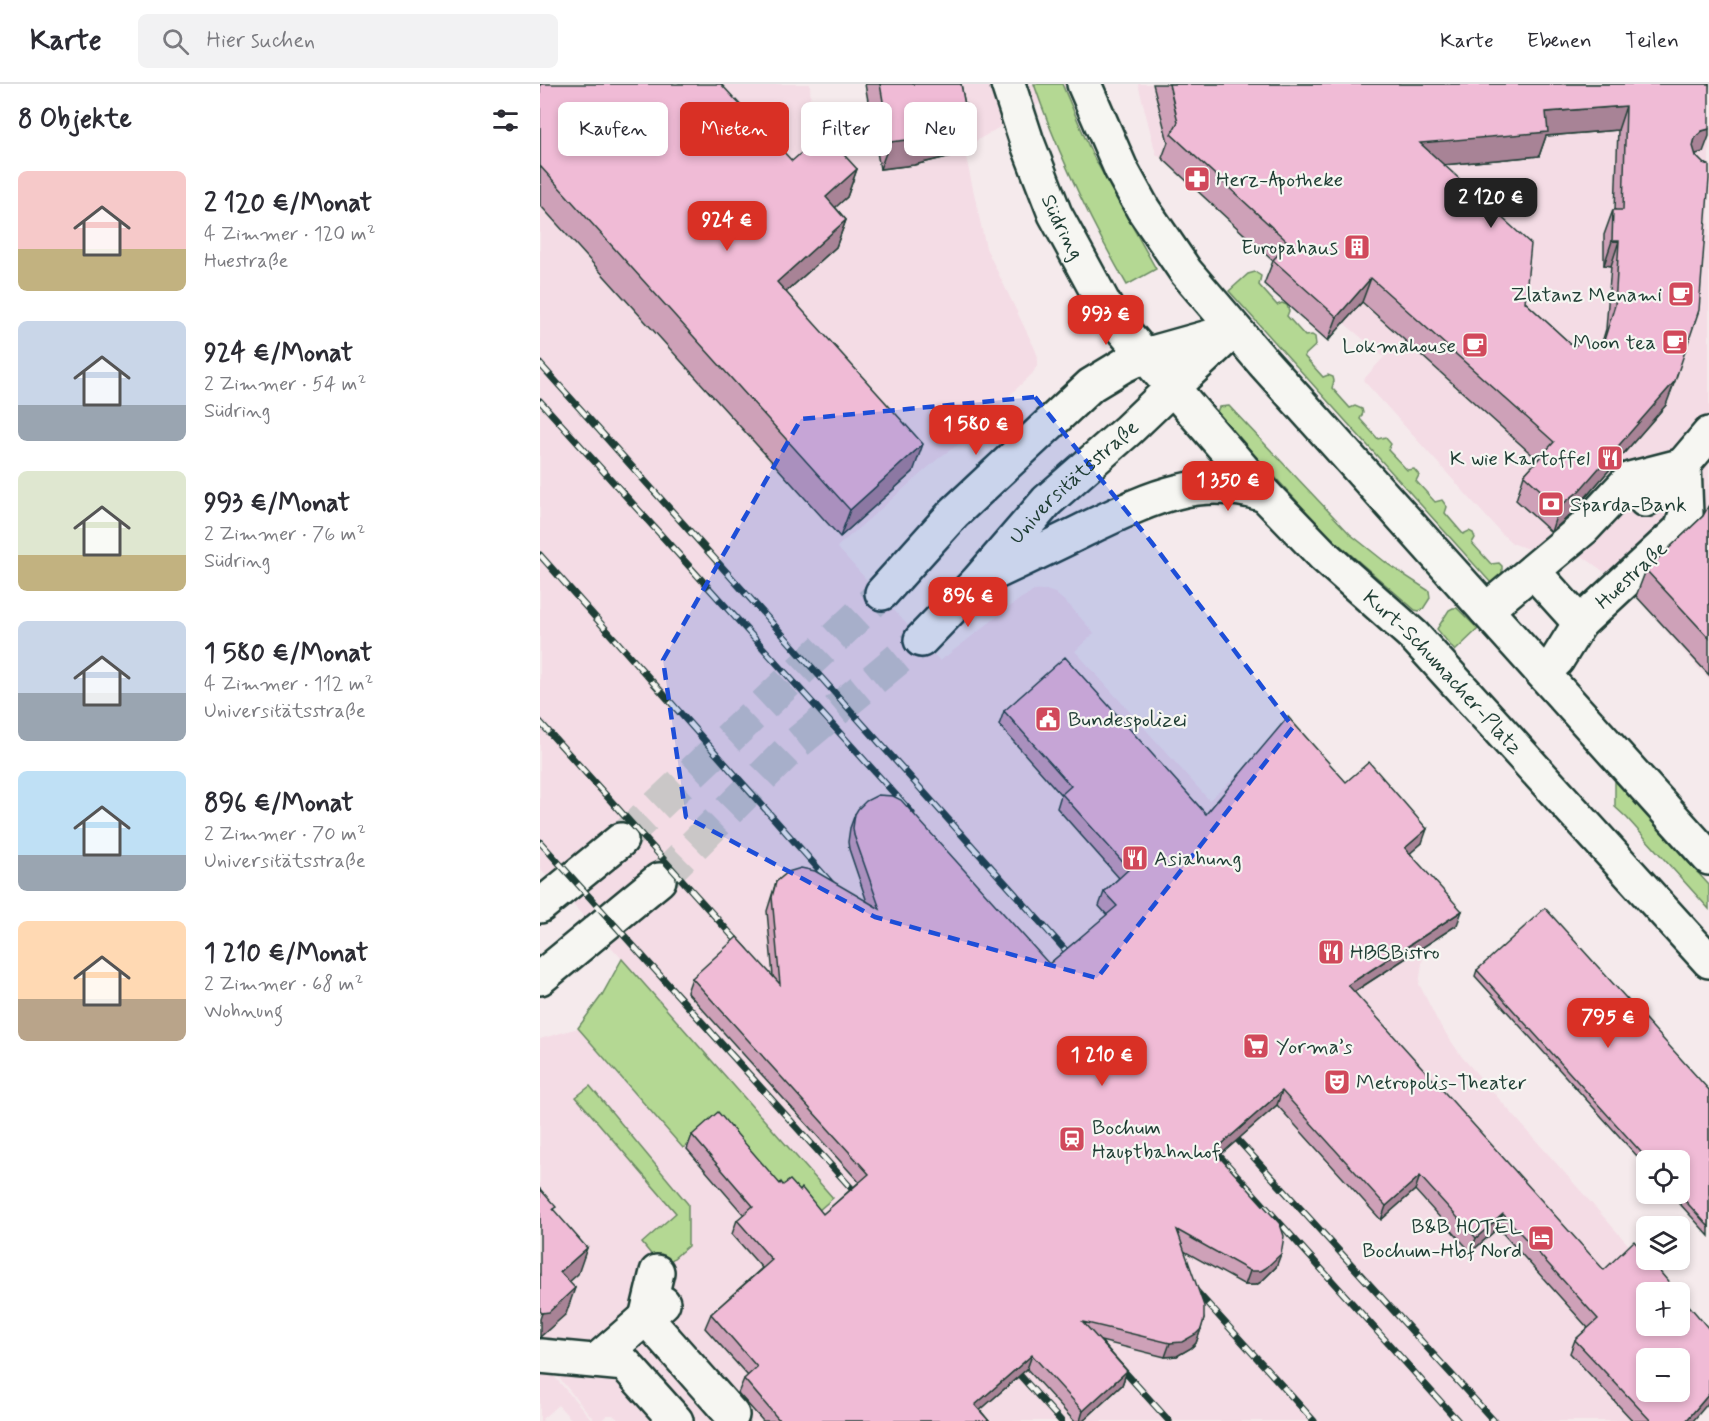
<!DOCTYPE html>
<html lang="de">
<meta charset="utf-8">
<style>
body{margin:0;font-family:Mynerve,sans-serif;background:#f2f2f3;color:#2b2b33;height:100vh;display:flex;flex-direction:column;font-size:22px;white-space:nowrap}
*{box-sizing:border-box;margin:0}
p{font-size:20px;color:#7c7c81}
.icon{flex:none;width:33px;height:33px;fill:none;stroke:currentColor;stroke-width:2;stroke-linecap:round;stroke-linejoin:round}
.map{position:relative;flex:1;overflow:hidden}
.panel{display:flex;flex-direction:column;background:#fff;width:540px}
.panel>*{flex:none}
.top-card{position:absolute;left:18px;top:18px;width:570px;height:54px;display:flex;gap:12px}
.buttons{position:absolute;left:1096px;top:1066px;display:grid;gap:12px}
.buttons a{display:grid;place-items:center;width:54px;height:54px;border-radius:9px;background:#fff;box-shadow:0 3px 9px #0003;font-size:30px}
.price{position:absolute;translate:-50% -51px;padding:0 14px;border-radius:12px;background:#d93025;color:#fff;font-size:20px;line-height:39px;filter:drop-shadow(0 2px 3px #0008)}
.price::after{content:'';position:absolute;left:50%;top:36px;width:18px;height:14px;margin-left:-9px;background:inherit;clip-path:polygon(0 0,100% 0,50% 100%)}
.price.on{background:#222;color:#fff}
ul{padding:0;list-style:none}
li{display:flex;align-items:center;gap:18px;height:150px;padding:0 18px}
li span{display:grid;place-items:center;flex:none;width:168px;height:120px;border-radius:9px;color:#555}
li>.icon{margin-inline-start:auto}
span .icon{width:72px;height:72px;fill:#fffc;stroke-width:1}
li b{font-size:26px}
h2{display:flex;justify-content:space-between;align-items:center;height:72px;padding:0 18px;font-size:26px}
.tag{padding:0 21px;border-radius:9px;background:#fff;box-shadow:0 3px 9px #0003;font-size:21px;line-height:54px}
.tag.on{background:#d93025;color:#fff}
header{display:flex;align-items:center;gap:36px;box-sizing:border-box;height:84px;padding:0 30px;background:#fff;border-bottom:2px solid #e1e1e2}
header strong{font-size:28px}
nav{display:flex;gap:33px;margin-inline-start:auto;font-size:21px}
.search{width:420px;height:54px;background:#f2f2f3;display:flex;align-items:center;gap:15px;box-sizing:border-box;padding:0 21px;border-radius:9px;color:#7c7c81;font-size:22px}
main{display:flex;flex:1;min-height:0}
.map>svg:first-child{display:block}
.built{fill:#f4dce5}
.green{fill:#b4d893;stroke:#6a8a64;stroke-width:1.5}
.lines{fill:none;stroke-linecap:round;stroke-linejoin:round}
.secondary-tunnel{stroke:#cac7c7;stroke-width:33;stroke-dasharray:33 16;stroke-linecap:butt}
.street-casing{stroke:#1f3d34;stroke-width:38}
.secondary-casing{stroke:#1f3d34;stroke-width:38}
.primary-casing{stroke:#1f3d34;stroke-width:38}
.street{stroke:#f6f6f2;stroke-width:33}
.secondary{stroke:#f6f6f2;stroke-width:33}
.primary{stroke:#f6f6f2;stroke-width:33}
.rail-casing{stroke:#1f3d34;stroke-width:7}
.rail{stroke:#f6f6f2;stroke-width:4.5;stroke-dasharray:14;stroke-linecap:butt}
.wall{fill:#cea1b8;stroke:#1f3d34;stroke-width:1.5;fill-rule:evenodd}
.shaded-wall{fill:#a88396;stroke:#1f3d34;stroke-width:1.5}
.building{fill:#f0bbd6;stroke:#1f3d34;stroke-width:1.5;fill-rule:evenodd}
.marked{fill:#1d4ed8;fill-opacity:0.2;stroke:#1d4ed8;stroke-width:4.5;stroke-dasharray:12 8;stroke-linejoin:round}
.labels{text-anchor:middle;stroke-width:4.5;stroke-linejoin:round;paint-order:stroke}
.poi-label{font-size:21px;fill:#1f3d34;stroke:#f6f6f2;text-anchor:start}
.street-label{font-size:21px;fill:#1f3d34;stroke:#f6f6f2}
</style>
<header>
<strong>Karte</strong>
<div class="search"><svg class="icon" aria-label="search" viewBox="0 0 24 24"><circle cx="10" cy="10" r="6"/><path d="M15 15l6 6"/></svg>Hier suchen</div>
<nav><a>Karte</a><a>Ebenen</a><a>Teilen</a></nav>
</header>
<main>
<section class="panel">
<h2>8 Objekte<svg class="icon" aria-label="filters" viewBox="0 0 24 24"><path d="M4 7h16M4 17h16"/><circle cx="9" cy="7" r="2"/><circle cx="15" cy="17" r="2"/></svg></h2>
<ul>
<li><span style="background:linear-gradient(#f6c9c9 65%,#c2b280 0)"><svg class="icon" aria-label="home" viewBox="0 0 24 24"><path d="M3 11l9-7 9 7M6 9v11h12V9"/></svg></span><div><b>2 120 €/Monat</b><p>4 Zimmer · 120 m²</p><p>Huestraße</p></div></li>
<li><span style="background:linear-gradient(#c9d6e8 70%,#9aa5b1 0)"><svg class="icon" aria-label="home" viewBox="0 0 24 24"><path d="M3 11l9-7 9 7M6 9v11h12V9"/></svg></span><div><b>924 €/Monat</b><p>2 Zimmer · 54 m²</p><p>Südring</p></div></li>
<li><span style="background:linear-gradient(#dfe7d0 70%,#c2b280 0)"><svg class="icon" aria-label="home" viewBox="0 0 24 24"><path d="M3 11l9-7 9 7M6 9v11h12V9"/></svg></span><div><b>993 €/Monat</b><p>2 Zimmer · 76 m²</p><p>Südring</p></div></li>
<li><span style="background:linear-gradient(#c9d6e8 60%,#9aa5b1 0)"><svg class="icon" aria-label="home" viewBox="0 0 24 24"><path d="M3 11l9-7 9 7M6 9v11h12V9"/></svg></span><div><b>1 580 €/Monat</b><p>4 Zimmer · 112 m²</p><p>Universitätsstraße</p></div></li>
<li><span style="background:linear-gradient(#bfe0f5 70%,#9aa5b1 0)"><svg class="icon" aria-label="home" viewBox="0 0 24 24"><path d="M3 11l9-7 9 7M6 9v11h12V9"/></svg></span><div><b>896 €/Monat</b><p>2 Zimmer · 70 m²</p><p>Universitätsstraße</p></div></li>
<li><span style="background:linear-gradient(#ffd9b3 65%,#b9a48a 0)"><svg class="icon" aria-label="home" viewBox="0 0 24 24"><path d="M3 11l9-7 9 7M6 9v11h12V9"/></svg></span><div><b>1 210 €/Monat</b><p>2 Zimmer · 68 m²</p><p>Wohnung</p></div></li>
</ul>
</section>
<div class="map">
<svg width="1169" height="1337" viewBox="0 0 1169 1337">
<rect width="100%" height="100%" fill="#f5eaec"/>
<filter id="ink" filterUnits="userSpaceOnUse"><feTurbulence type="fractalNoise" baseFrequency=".0167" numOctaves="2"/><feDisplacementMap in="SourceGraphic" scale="12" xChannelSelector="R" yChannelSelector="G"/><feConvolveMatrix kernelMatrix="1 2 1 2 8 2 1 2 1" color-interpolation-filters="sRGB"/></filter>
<g filter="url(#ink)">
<g class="built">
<path d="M0,0H270L271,28L330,30L326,0H533L424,64L446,164L495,265L498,273L497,282L492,290L416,362L400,373L297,463L400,577L480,515L494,507L506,506L515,509L530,522L554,549L535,567L669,716L704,686L781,729L830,699L882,758L841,794L885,858L879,900L898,938L922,973L1093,1166L1107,1275V1308L1093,1337H80L73,1331H67L61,1337H55L0,1271V955L38,944L62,910L82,875L0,784Z"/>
<path d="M598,0H1169V596L1091,507L1021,457L997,465L985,464L972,459L962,450L823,296L844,273L804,239L788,257L724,200L740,182L616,70Z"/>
<path d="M2,1289L13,1291L53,1337H33L18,1321L2,1335L3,1337H0V1291Z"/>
</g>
<g class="green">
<path d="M494,0H522L552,70L616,185L587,201C550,137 518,70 494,0Z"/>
<path d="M715,188L721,192L719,201L737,221L742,219L747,221L749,227L747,232L765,252L772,251L775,253L776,261L764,272L783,293L788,291L793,293L794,297L792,304L810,324L815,322L822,325L823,329L820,335L838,355L845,353L851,360L848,366L867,386L874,385L879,391L876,397L895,418L902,416L907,423L905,429L923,450L929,447L933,449L935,454L932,459L951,480L959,479L962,482V490L951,499L689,207L708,190Z"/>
<path d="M689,322L810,450L849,481L889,507L890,514L883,525L879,527L875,526L788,451L678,331L677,328L679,323Z"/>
<path d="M913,524H917L938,545L915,567L897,545L909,526Z"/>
<path d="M1075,697L1169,801V825L1087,734L1075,723Z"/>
<path d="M82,875L293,1114L271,1133L237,1112L173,1038L143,1064L38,944L62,911Z"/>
<path d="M50,1002L148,1120V1162L127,1180H119L102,1159L136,1129L36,1013Z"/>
</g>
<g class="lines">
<g class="secondary-tunnel">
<path d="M81,756L342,509"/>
<path d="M119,796L252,663L381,556"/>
</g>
<defs>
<g id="street">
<path d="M1105,416L1124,403L1169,350"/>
<path d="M993,487L1040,539"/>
<path d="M946,526L1044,444L1090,395L1144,381L1146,430L1141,445L1040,539L1017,576L1003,589"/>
<path d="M117,1188L106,1234L192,1331"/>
<path d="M0,1272L85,1280L136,1337"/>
<path d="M56,1277L123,1219"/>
</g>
<g id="secondary">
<path d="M450,491C482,476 514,461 546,445C607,416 657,389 725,411"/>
<path d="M342,509L414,429L551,301L584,281L605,271"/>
<path id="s1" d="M381,556L438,497L507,417L588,346L633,303"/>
<path d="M0,822L81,756"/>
<path d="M0,894L119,796"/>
</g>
<g id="primary">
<path id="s2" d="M468,0L486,55L515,130L570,231L725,411L784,472L874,552L1169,877"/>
<path d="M544,0L581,85L603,125L646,188L723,278L1169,774"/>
<path d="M605,271L694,246"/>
<path d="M633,303L691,249"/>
</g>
</defs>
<use href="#street" class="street-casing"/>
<use href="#secondary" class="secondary-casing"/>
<use href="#primary" class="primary-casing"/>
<use href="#street" class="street"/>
<use href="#secondary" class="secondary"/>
<use href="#primary" class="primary"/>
<defs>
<g id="rail">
<path d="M0,280L536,878"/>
<path d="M0,317L372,729"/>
<path d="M0,471L299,808"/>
<path d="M0,638L206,867"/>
<path d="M0,758L322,1116"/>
<path d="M687,1044L954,1337"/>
<path d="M668,1059L918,1337"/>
<path d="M649,1199L774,1337"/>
<path d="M575,1277L629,1337"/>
<path d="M469,1279L521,1337"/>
</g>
</defs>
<use href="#rail" class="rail-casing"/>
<use href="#rail" class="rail"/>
</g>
<g class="wall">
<path d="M0,0L252,77L317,85L307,113L295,123L306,136L296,163L246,208L373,388L300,453L0,121Z"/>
<path d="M325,0H421L429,43L419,70L374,81L340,85Z"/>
<path d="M613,0H1169L1163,68L1155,70L1126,321L1030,431L1011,448L976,416L984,391L998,376L822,218L788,257L724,200L733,177L622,74L628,58ZM1078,46L1075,126H1073L1064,151V181L1071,182L1066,245L1061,262L1034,263L985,218L903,81L999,72L1006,52Z"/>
<path d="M1169,421V591L1096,512L1106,486L1163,432Z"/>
<path d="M464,627L666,730L806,698L882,759L870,769L917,841L814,908L1153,1337H1093L1030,1269L1035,1256L1048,1244L958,1144L931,1168L875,1106L841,1136L737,1021L679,1072L736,1183L721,1198L716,1201H705L644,1167L664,1235L656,1259L651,1264L637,1272L625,1273L561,1257L587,1287L582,1301L543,1337H534L487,1285L440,1326L449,1337H223L198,1309L204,1295L208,1292L165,1244L171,1230L222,1184L192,1150L197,1136L204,1131L147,1065L152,1051L240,1100L260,1107L283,1130L319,1098L147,908L152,894L233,892L227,827L236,798L327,818L309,765L308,758L310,744L315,730L509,880L567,831L559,822L564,808L579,794L517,724L521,711L459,641Z"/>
<path d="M937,886L1169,1006V1152L1131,1110H1140V1077H1107V1083L935,892Z"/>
</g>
<g class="shaded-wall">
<path d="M1086,22L1078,46L1006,52L999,72L871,84L880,59L1006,28Z"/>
<path d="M429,43L419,70L374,81L340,85L350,58Z"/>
<path d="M1169,45V52L1163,68L1153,71L1147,78L1155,54L1162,47Z"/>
<path d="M317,85L307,113L276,141L286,113Z"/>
<path d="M306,136L296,163L227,225L237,198Z"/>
<path d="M1072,157H1079L1071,182L1064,181Z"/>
<path d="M831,194L822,218L788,257L797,233Z"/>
<path d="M1135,297L1126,321L1030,431L1011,448L1019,423Z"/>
<path d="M383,360L373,388L300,453L310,426Z"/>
<path d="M887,745L882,759L860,778L865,764Z"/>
<path d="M922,827L917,841L803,915L808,901Z"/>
<path d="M742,1007L737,1021L669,1081L674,1067Z"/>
<path d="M880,1092L875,1106L841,1136L846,1122Z"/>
<path d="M963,1130L958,1144L931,1168L936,1154Z"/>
<path d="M47,1164L38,1190L11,1214L20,1188Z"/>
<path d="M741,1170L736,1183L721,1198L716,1201H705L710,1187Z"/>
<path d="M35,1204L26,1230L0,1253V1235L2,1229Z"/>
<path d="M661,1245L656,1259L651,1264L637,1272L625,1273L630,1259Z"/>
<path d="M492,1271L487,1285L430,1335L435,1321Z"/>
<path d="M587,1287L582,1301L543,1337H540L543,1327Z"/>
<path d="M1169,1310V1318L1153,1337H1146Z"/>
</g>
<g class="building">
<path d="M0,0H181L252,77L284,49L317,85L286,113L306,136L237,198L383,360L310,426L0,82Z"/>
<path d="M340,0H421L429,43L384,54L350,58Z"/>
<path d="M629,0H1169V45L1162,47L1155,54L1153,62L1156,72L1163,79L1169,81V95L1159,226L1135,297L1039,407L1019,423L984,391L1014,358L831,194L797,233L733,176L749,159L631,50L638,38ZM1086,22L1083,126H1073L1072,157H1079L1075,221L1062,263L1042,255L1034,263L985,218L991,160L880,59L1008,48L1006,28Z"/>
<path d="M1169,421V554L1106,486L1163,432Z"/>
<path d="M525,573L666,730L748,633L806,698L829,678L887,745L865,764L922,827L808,901L1064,1186L1094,1157L1107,1173V1176H1110L1138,1209H1107V1242H1140V1211L1169,1245V1310L1146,1337H1111L1035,1256L1058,1235L963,1130L936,1154L880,1092L846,1122L742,1007L674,1067L740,1140L744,1152L741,1170L726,1184L721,1187H710L637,1146L664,1222V1235L661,1245L656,1250L642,1258L630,1259L543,1238L587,1287L543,1327L492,1271L435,1321L449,1337H240L204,1295L217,1283L171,1230L232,1176L197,1136L213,1122L152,1051L178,1028L240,1100L241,1098L243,1101L250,1096L260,1107L262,1104L283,1130L329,1090L152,894L197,853L240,900L232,813L236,798L248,788L261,784L275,787L340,825L314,751L313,744L315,730L318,725L326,717L338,711L353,712L361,716L509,880L577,822L564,808L589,785L522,710L531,702L464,627ZM1107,1275H1140V1308H1107Z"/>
<path d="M1005,824L1169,1006V1143L1139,1110H1140V1077H1109L937,886Z"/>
<path d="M0,1105L16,1123L13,1125L47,1164L20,1188L35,1204L9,1228L2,1229L0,1227Z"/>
</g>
</g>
<path class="marked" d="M495,313L612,459L753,643L557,894L335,833L146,733L123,576L261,335Z"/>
<defs>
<symbol id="pharmacy-square" viewBox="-11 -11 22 22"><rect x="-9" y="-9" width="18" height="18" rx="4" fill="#d1495b" stroke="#f6f6f2"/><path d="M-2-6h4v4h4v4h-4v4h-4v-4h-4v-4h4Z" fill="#fff"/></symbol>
<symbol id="building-square" viewBox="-11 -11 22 22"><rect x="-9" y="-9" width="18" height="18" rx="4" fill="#d1495b" stroke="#f6f6f2"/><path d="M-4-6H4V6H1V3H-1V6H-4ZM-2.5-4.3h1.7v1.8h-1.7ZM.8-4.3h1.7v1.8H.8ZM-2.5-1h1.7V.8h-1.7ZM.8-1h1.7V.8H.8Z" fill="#fff"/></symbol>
<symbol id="cafe-square" viewBox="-11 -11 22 22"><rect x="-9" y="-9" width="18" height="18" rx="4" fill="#d1495b" stroke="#f6f6f2"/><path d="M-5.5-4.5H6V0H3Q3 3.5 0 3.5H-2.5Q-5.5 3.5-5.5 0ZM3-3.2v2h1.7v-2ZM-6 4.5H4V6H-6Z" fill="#fff"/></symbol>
<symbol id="restaurant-square" viewBox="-11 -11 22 22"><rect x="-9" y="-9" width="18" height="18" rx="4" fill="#d1495b" stroke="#f6f6f2"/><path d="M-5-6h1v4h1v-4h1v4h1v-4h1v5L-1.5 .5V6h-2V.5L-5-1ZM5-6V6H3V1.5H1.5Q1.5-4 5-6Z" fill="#fff"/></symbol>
<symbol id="bank-square" viewBox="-11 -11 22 22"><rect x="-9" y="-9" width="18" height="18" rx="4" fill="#d1495b" stroke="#f6f6f2"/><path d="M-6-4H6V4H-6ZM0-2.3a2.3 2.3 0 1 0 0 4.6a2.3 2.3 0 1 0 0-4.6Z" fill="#fff"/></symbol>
<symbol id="civic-square" viewBox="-11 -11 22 22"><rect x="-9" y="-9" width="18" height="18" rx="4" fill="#d1495b" stroke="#f6f6f2"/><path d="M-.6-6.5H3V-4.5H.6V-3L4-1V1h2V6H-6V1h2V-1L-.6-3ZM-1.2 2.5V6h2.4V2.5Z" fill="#fff"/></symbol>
<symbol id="supermarket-square" viewBox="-11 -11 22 22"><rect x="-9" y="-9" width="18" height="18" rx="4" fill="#d1495b" stroke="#f6f6f2"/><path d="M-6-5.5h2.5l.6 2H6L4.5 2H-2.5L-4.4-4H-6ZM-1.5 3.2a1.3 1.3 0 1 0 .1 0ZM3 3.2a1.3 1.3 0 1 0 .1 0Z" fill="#fff"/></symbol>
<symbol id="theatre-square" viewBox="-11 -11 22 22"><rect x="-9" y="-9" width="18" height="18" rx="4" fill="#d1495b" stroke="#f6f6f2"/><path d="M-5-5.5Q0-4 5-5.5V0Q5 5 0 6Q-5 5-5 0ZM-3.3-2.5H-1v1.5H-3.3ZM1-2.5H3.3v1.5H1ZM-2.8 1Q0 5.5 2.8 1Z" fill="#fff"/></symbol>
<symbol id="station-square" viewBox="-11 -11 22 22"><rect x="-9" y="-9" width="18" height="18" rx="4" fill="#d1495b" stroke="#f6f6f2"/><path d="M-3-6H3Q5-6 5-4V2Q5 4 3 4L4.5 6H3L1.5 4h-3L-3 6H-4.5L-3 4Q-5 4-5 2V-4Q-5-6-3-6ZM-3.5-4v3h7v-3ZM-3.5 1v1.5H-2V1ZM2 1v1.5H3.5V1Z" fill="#fff"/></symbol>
<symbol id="hotel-square" viewBox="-11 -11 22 22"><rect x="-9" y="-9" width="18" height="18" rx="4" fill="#d1495b" stroke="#f6f6f2"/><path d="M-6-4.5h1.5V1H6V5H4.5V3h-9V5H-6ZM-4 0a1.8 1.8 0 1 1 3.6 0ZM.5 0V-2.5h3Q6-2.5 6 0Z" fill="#fff"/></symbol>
</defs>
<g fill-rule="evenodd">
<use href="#pharmacy-square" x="642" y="80" width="30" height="30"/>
<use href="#building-square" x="802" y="148" width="30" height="30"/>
<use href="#cafe-square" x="1126" y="195" width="30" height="30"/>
<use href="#cafe-square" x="1120" y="243" width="30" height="30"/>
<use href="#cafe-square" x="920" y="246" width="30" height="30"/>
<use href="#restaurant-square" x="1055" y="359" width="30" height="30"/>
<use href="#bank-square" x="996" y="405" width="30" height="30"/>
<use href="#civic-square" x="493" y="620" width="30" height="30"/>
<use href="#restaurant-square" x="580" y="759" width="30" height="30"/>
<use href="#restaurant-square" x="776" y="853" width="30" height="30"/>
<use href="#supermarket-square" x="701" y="947" width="30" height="30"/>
<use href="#theatre-square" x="782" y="983" width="30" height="30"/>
<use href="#station-square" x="517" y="1040" width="30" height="30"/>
<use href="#hotel-square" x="986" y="1139" width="30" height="30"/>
</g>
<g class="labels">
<g class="poi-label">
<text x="676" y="102">Herz-Apotheke</text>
<text x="798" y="170" text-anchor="end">Europahaus</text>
<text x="1122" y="217" text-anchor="end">Zlatanz Menami</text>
<text x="1116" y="265" text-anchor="end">Moon tea</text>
<text x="916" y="268" text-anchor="end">Lokmahouse</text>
<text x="1050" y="381" text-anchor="end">K wie Kartoffel</text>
<text x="1030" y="427">Sparda-Bank</text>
<text x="528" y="642">Bundespolizei</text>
<text x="614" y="781">Asiahung</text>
<text x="810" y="875">HBBBistro</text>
<text x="736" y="969">Yorma’s</text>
<text x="816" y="1005">Metropolis-Theater</text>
<text x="552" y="1050">Bochum<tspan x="552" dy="24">Hauptbahnhof</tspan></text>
<text x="982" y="1149" text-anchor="end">B&amp;B HOTEL<tspan x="982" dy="24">Bochum-Hbf Nord</tspan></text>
</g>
<g class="street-label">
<text dy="7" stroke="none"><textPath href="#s2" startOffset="153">Südring</textPath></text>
<text dy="7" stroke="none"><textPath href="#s1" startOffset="220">Universitätsstraße</textPath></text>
<text transform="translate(1091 491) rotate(-43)" y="7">Huestraße</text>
<text dy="7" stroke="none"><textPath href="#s2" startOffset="742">Kurt-Schumacher-Platz</textPath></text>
</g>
</g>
</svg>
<div class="buttons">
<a><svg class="icon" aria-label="locate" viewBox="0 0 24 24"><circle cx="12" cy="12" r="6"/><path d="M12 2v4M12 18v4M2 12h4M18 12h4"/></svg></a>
<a><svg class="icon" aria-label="layers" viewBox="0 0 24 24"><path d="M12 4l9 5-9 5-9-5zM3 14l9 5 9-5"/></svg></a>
<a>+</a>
<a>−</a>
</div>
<b class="price on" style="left:951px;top:145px">2 120 €</b>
<b class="price" style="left:187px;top:168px">924 €</b>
<b class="price" style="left:566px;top:262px">993 €</b>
<b class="price" style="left:436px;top:372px">1 580 €</b>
<b class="price" style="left:688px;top:428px">1 350 €</b>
<b class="price" style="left:428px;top:544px">896 €</b>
<b class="price" style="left:1068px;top:965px">795 €</b>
<b class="price" style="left:562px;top:1003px">1 210 €</b>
<div class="top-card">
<a class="tag">Kaufen</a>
<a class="tag on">Mieten</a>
<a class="tag">Filter</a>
<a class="tag">Neu</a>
</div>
</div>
</main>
